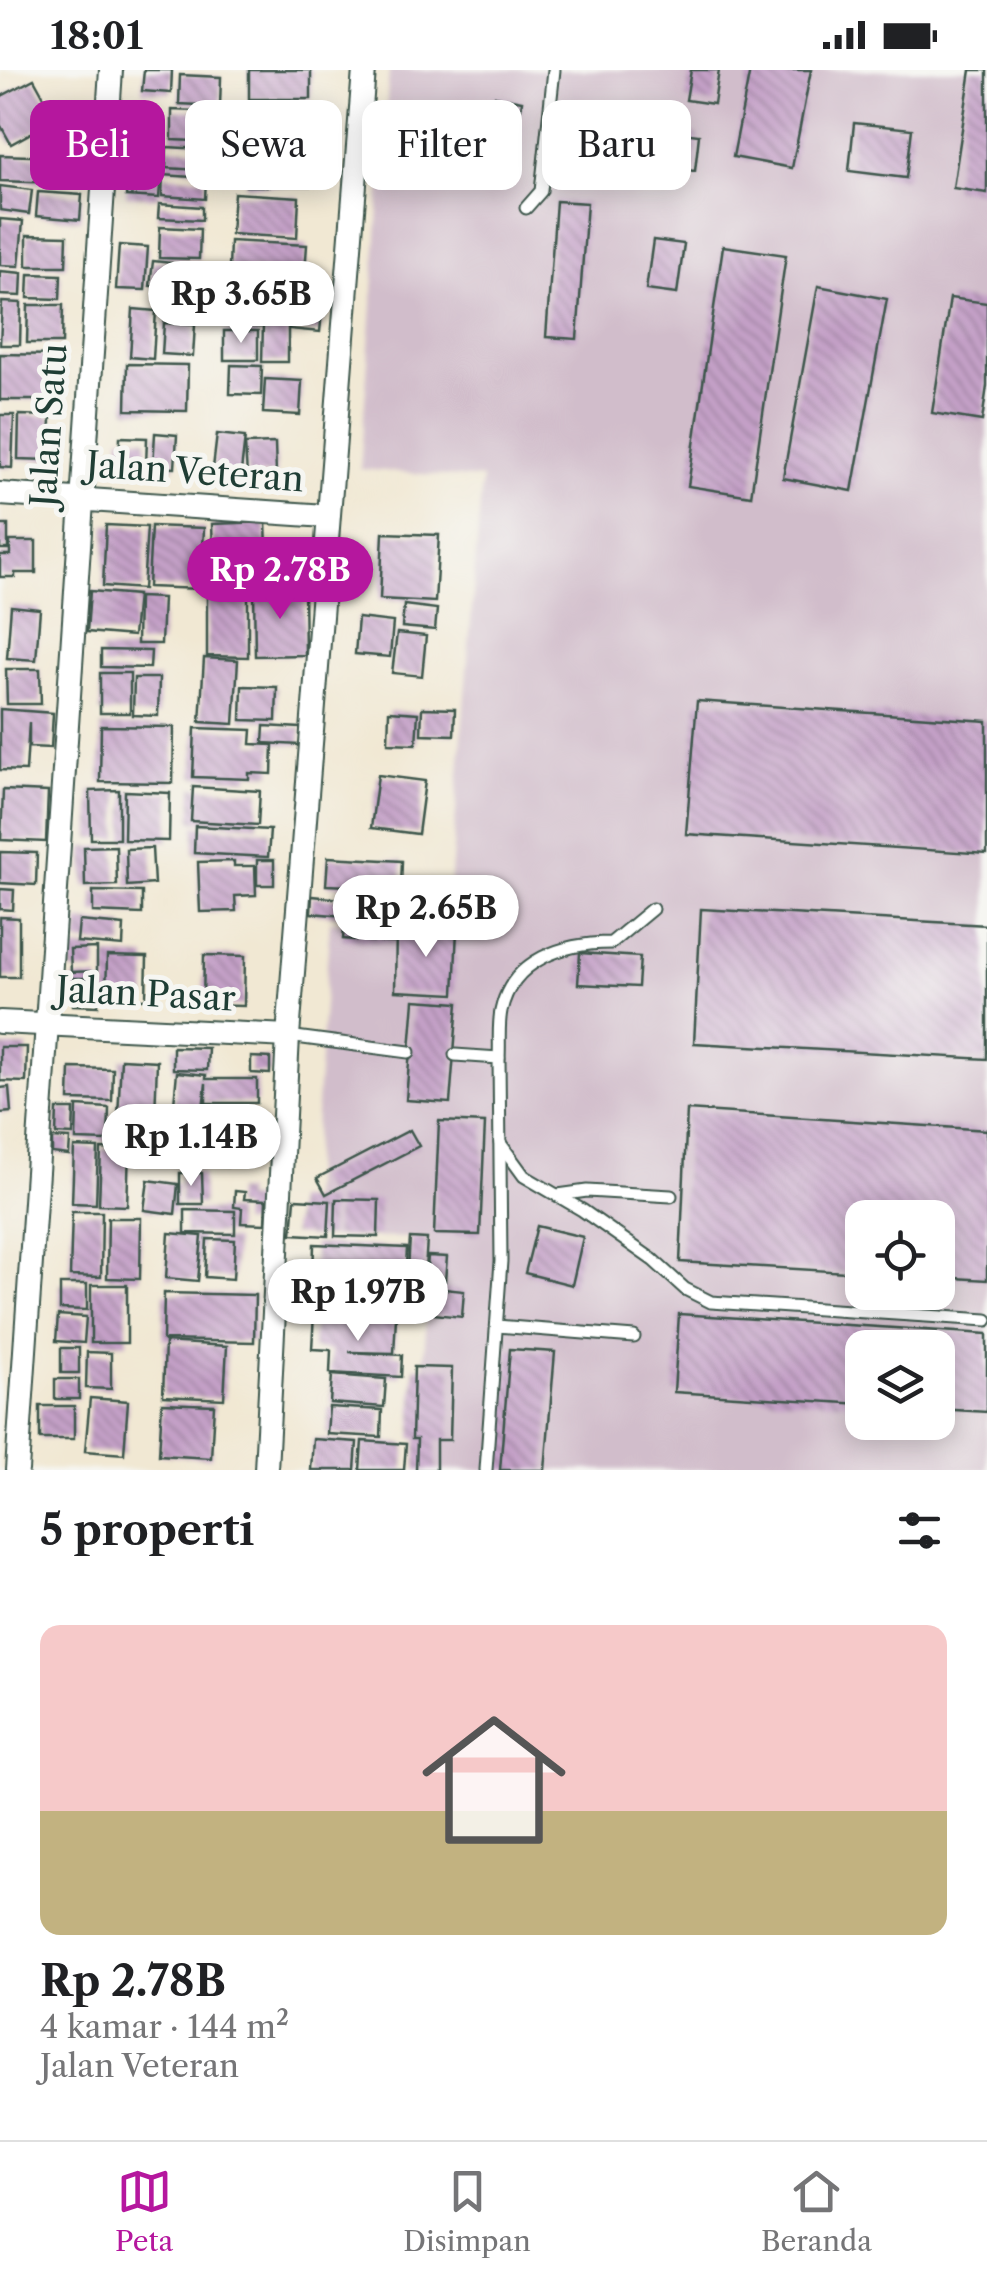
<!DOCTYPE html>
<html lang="id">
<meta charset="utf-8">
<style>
body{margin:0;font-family:"Libre Caslon Text",serif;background:#f6f6f6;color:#202124;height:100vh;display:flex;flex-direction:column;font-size:38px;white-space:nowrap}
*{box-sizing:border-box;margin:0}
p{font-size:32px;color:#757577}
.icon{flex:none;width:55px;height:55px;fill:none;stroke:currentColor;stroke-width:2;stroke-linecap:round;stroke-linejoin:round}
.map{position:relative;height:1400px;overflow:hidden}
.drawer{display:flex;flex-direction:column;background:#fff;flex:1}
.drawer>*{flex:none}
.banner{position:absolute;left:30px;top:30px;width:928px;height:90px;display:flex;gap:20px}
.tools{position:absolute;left:845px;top:1130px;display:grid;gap:20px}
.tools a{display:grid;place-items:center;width:110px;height:110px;border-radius:20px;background:#fff;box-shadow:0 5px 25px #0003;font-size:50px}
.price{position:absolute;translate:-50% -85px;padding:0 22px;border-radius:35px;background:#fff;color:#222;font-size:32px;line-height:65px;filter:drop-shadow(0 2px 5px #0008)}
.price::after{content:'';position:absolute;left:50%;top:60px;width:30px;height:22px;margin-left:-15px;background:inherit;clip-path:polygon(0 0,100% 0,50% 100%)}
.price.active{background:#b5179e;color:#fff}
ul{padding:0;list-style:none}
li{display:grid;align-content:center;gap:20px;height:530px;padding:0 40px}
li+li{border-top:2px solid #e0e0e0}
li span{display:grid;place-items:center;height:310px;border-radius:20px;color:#555}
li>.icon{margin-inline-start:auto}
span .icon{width:180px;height:180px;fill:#fffc;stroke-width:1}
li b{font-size:42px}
h2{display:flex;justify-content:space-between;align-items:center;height:120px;padding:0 40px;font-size:42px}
.tag{padding:0 35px;border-radius:20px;background:#fff;box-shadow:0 5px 25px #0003;font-size:35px;line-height:90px}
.tag.active{background:#b5179e;color:#fff}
.status{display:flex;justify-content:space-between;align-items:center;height:70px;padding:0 50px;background:#fff;direction:ltr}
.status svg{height:28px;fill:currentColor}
.menu{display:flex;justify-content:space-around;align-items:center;height:140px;border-top:2px solid #e0e0e0;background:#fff;font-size:28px;color:#757577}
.menu a{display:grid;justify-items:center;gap:5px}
.menu .active{color:#b5179e}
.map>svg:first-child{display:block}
.railway{fill:#d1bdcb;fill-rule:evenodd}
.building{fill:url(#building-back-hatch)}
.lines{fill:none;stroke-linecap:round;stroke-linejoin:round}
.lane-casing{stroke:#3e574c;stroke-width:15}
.street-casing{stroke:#3e574c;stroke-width:26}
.lane{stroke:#fff;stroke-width:11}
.street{stroke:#fff;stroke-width:22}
.labels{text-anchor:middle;stroke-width:10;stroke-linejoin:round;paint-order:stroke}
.street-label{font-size:35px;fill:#1f3d34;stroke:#f6f6f2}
</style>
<div class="status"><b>18:01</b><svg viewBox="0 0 49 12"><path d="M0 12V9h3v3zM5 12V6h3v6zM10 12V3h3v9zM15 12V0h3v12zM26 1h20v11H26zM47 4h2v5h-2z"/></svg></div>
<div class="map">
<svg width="987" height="1400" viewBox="0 0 987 1400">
<defs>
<pattern id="building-back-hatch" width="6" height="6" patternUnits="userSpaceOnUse" patternTransform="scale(2.5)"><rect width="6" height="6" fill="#c4a0c7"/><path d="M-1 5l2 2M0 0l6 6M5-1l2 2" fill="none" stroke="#9f84a2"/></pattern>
</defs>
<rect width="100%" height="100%" fill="#f6f6f2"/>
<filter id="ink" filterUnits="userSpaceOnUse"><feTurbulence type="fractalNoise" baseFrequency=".01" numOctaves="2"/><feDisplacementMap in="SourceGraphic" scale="20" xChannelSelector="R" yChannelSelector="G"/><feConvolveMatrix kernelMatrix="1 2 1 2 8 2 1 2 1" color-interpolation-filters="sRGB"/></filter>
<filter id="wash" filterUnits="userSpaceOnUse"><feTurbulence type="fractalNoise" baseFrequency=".0048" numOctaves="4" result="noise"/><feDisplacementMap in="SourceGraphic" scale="40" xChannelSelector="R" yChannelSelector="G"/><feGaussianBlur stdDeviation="2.25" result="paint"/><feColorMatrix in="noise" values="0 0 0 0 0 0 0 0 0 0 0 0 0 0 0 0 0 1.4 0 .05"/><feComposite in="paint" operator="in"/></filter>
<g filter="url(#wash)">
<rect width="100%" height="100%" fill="#f1e8d3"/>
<path class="railway" d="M389,0H987V1400H421L428,1168L307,1167L330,851L447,855L482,409L360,399ZM862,1148H938V1222H862ZM862,1278H938V1352H862Z"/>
<g id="blocks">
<g class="building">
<path d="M144,0H172L171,23L142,21Z"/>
<rect x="249" y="0" width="62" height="29"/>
<path d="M691,0H719L714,34L686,30Z"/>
<path d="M750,0H811L792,98L733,87Z"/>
<path d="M971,0H987V123L953,118Z"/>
<path d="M180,5L221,7L220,36L179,34Z"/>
<path d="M34,9L56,49L11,74L0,54V27Z"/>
<path d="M495,26L522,31L519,53L491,48Z"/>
<path d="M172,40L220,42L219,72L172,70Z"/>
<path d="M251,48H278L277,91H251Z"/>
<path d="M560,48L699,65L695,101L556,85Z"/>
<path d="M137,50L164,52L160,96L133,94Z"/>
<path d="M282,50L322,51L320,91L281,90Z"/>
<path d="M854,53L912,59L906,108L849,101Z"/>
<path d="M167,77L202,79L201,100L166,98Z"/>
<path d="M0,85L59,87L58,113L0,111Z"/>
<path d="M313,99V116H246V100Z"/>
<path d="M128,100L161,102L159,128L126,126Z"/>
<path d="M163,105L206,108L205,129L162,126Z"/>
<path d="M0,116L32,120L29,144L0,140Z"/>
<path d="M38,122L82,125L80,150L36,146Z"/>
<path d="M234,123L299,127L297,168L231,164Z"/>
<path d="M556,131L587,133L577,269L546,267Z"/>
<path d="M159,134L202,137V150L158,148Z"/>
<path d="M0,149L23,151L19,196L0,195Z"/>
<path d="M160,157L200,159L199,189L159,188Z"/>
<path d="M27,165L67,166L66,196H27Z"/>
<path d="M653,170L684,174L677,224L646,220Z"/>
<path d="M230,171L307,175L305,202L229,199Z"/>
<path d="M119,175L148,177L145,220L116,219Z"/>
<path d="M723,176L786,185L751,426L688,416Z"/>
<path d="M153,191L192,195L189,220L150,216Z"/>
<path d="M0,201L22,203L21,226L0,225Z"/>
<path d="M235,203L289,206L288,223L234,220Z"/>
<path d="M29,204L61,205L60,229L28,228Z"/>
<path d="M818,216L887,229L852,421L783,408Z"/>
<path d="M294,217L324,220L320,262L289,259Z"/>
<path d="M233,226L261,228L260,257L232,256Z"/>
<path d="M950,228L987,233V316L982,351L932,343Z"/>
<path d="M167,229L207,230V249L166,248Z"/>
<path d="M2,232L21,233L20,275H0Z"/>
<path d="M28,235H63L62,273H27Z"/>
<path d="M133,239L156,241L153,289L130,287Z"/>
<path d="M164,253L195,255L193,286L162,284Z"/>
<path d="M263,254H288V292H262Z"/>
<rect x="224" y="261" width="34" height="29"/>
<path d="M0,284L57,285L56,330H0Z"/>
<path d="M127,294L188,295L187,341L126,340Z"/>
<path d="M231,295L262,296L261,325L230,324Z"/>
<path d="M265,309L302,311L300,345L263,343Z"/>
<path d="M0,345H14L12,398L0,397Z"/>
<path d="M19,345L51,346L50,390L18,389Z"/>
<path d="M155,363L177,365L175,398L153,397Z"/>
<path d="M217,364L245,367L239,419L211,415Z"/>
<path d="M120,367L147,368L146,396L119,395Z"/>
<path d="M275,373L276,404L247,406L245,374Z"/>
<path d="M266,452L267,479L213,480L212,454Z"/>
<rect x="0" y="455" width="8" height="24"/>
<path d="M106,455L147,457L143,519L103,516Z"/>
<path d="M151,456L204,458L201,519L148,517Z"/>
<path d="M383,463L439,465L435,532L380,529Z"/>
<path d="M10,471H36V503H15V507H0V485H10Z"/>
<path d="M253,486L255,513L217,515L216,488Z"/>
<path d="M304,518L305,585L255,586L254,519Z"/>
<path d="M207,520H248V587L207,586Z"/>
<path d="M90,521L137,525L133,566L87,562Z"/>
<path d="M138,527L163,528L161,574H137Z"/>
<path d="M404,535L437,539L435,560L402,557Z"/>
<path d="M11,536L40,539L36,590L7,588Z"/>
<path d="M358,548L393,552L390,587L355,584Z"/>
<path d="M397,563L426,566L422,606L392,603Z"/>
<path d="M101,580L151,581L150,598L101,597Z"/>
<path d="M204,588L238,590L234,654L200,652Z"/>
<path d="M6,599H40L41,634H7Z"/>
<rect x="100" y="603" width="30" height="40"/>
<path d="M134,608H159L158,646L133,645Z"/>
<path d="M242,616L277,617L276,651L241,650Z"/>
<path d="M697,631L987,651V784L686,764Z"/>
<path d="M422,638L455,639L454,665L421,664Z"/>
<path d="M0,639L53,643L51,678L29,677V652L26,701L0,700Z"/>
<path d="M389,641L418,643L416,674L388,673Z"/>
<path d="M101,656L174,657L173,713L100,712Z"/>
<path d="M264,656L301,658L300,675L263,673Z"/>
<path d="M195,658L252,660L251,674L273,675L272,704L249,703V709L193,707Z"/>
<path d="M378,705L425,711L418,764L371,758Z"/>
<path d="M193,717L260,721L258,755L191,751Z"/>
<path d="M3,720L48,722L46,772L1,770Z"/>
<path d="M119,720V769H91L90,721Z"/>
<path d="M125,721L170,723L169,771L124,770Z"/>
<path d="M195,756L270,760L268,787L194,783Z"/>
<path d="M116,776L117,815L85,816L84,777Z"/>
<path d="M152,778L154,814L127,816L126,779Z"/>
<path d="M0,782L37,783L36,815L0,813Z"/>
<path d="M328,787L402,791L401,818L326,815Z"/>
<rect x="257" y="790" width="17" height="25"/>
<path d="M234,791V796H255L256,825L235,826L236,841L200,842L198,792Z"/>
<path d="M0,819L14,820L13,840L0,839Z"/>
<path d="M93,821L142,822V844L93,842Z"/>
<path d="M312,826L363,831L361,848L396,851L393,873L343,869L345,846L311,843Z"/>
<path d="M701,839L987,855V989L694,973Z"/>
<path d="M0,847L19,848V907H0Z"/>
<path d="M79,851L124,855L123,876L77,872Z"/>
<path d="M396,857L457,859L454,924L395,921Z"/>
<path d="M97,878V901L71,902L70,879Z"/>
<path d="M580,883L640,887L638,917L578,914Z"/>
<path d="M204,885L245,886L244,936L203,935Z"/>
<path d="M107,886L147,887L146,929L106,928Z"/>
<path d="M73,908H98V936L73,935Z"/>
<path d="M414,930L458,933L450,1033L406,1030Z"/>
<path d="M0,977H27L26,1012L0,1011Z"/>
<path d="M173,977L208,978L207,1000L173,999Z"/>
<path d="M251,987L270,988V1004L251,1003Z"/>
<path d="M121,989L157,991L155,1047L118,1046Z"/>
<path d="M70,998L113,999L112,1031L69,1030Z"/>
<path d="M177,1002L206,1005V1009H257V1033H206V1013L202,1047L173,1044Z"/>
<path d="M9,1017L11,1042L0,1043V1018Z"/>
<path d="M77,1036L109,1038L108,1071L76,1070Z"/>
<path d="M57,1039H74L73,1065L56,1064Z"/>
<path d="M687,1040L987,1060V1210L938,1207V1148H862V1203L680,1192Z"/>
<path d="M177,1048L193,1049L192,1071L176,1070Z"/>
<path d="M439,1051L485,1053L480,1165L434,1164Z"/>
<path d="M410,1060L419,1076L326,1124L317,1108Z"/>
<path d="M52,1068L70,1069L69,1085L52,1083Z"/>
<path d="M178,1074L228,1075L227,1097L178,1096Z"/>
<path d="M74,1077L98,1078L96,1134L72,1133Z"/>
<path d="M101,1079L129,1080L127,1136L99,1135Z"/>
<path d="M180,1103H202L203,1134H180Z"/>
<path d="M148,1110L178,1114L175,1144L144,1140Z"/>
<path d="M235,1121L245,1122L244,1129L266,1130L265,1154L241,1153L242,1138L234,1137Z"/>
<path d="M295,1129L330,1131L328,1166L292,1164Z"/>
<path d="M336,1129L379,1130L378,1167L335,1166Z"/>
<path d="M185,1140L235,1141V1164L185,1163Z"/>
<path d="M72,1142H102L101,1207L70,1206Z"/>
<path d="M108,1148H141L140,1209L107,1208Z"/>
<path d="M537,1156L583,1167L572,1215L525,1203Z"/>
<path d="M169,1163L202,1166L198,1211L166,1208Z"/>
<path d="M410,1168L427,1169L424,1216L407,1215Z"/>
<path d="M207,1169L235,1170L233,1209L205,1207Z"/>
<path d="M314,1174L407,1178L405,1211L348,1209L396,1212L395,1244L328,1241L330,1208L313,1207Z"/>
<path d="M428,1186L447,1187L445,1211L426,1210Z"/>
<path d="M60,1214H87V1240L60,1239Z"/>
<rect x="91" y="1215" width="36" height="58"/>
<path d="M425,1217L464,1221L462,1247L423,1243Z"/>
<path d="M164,1223L255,1225L254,1272L163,1270Z"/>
<path d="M314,1243L396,1247L394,1283L349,1282L402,1285L401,1307L330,1303L331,1280L312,1279Z"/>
<path d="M679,1244L987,1264V1342L938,1339V1278H862V1334L674,1322Z"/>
<path d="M58,1245L86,1247L84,1273L56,1271Z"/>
<path d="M165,1272L227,1276L224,1329L163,1326Z"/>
<rect x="61" y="1278" width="18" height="25"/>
<path d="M510,1279L555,1282L545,1400H500Z"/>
<path d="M87,1282L111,1283V1319L86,1318Z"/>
<path d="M414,1297L452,1298L450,1370H436V1400H416L417,1369H412Z"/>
<path d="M332,1305L386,1309L384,1337L330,1333Z"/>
<rect x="55" y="1309" width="24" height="20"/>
<path d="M90,1328L128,1331L124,1384L85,1381Z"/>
<path d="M162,1333L214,1335L211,1388L159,1385Z"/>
<rect x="40" y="1336" width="34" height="33"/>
<path d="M329,1337L382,1340L381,1367L327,1364Z"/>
<path d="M313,1369L357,1372L355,1400H311Z"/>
<path d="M362,1371L406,1374L404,1400H360Z"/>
</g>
</g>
</g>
<g filter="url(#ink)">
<use href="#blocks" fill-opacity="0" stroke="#3e574c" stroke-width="2.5"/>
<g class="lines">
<defs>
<g id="lane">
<path d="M526,138L541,121L554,0"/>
<path d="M288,966L409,982"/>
<path d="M455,985L499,988L501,1191L486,1400"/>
<path d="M499,988C500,973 498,956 501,941C512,889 564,873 611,873L652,839"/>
<path d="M500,1073L524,1106L582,1140L653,1190L685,1219L711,1232L987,1250"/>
<path d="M558,1125L587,1121L671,1126"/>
<path d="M497,1256L634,1267"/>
</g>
<g id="street">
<path d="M0,424L326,446"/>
<path d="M0,952L288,966"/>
<path d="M17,1400C51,933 76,466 111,0"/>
<path d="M266,1400L288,966L364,0"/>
</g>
</defs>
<use href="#lane" class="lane-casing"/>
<use href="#street" class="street-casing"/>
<use href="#lane" class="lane"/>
<use href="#street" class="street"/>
</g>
</g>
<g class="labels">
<g class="street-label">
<text transform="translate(49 355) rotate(-86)" y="12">Jalan Satu</text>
<text transform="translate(195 402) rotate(4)" y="12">Jalan Veteran</text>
<text transform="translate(146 924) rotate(3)" y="12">Jalan Pasar</text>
</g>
</g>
</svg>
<div class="tools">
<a><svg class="icon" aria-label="locate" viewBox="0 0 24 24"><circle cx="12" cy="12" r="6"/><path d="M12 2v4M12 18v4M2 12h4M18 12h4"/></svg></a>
<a><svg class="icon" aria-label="layers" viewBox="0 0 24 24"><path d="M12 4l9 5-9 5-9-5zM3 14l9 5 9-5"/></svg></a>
</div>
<b class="price" style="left:241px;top:276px">Rp 3.65B</b>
<b class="price active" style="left:280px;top:552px">Rp 2.78B</b>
<b class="price" style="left:426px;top:890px">Rp 2.65B</b>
<b class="price" style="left:191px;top:1119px">Rp 1.14B</b>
<b class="price" style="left:358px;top:1274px">Rp 1.97B</b>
<div class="banner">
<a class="tag active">Beli</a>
<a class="tag">Sewa</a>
<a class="tag">Filter</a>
<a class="tag">Baru</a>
</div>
</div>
<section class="drawer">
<h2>5 properti<svg class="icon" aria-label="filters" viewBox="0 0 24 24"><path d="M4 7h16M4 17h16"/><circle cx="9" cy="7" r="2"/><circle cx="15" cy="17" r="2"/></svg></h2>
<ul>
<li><span style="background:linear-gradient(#f6c9c9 60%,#c2b280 0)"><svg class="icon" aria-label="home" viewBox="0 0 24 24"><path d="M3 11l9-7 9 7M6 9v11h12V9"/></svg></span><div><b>Rp 2.78B</b><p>4 kamar · 144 m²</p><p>Jalan Veteran</p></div></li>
</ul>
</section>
<nav class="menu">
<a class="active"><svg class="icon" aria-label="map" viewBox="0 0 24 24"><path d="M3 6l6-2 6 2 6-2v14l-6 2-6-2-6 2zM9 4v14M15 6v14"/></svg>Peta</a>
<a><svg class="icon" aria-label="saved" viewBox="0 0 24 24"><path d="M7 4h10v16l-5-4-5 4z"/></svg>Disimpan</a>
<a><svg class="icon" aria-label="home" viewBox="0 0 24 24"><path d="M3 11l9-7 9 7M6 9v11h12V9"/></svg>Beranda</a>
</nav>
